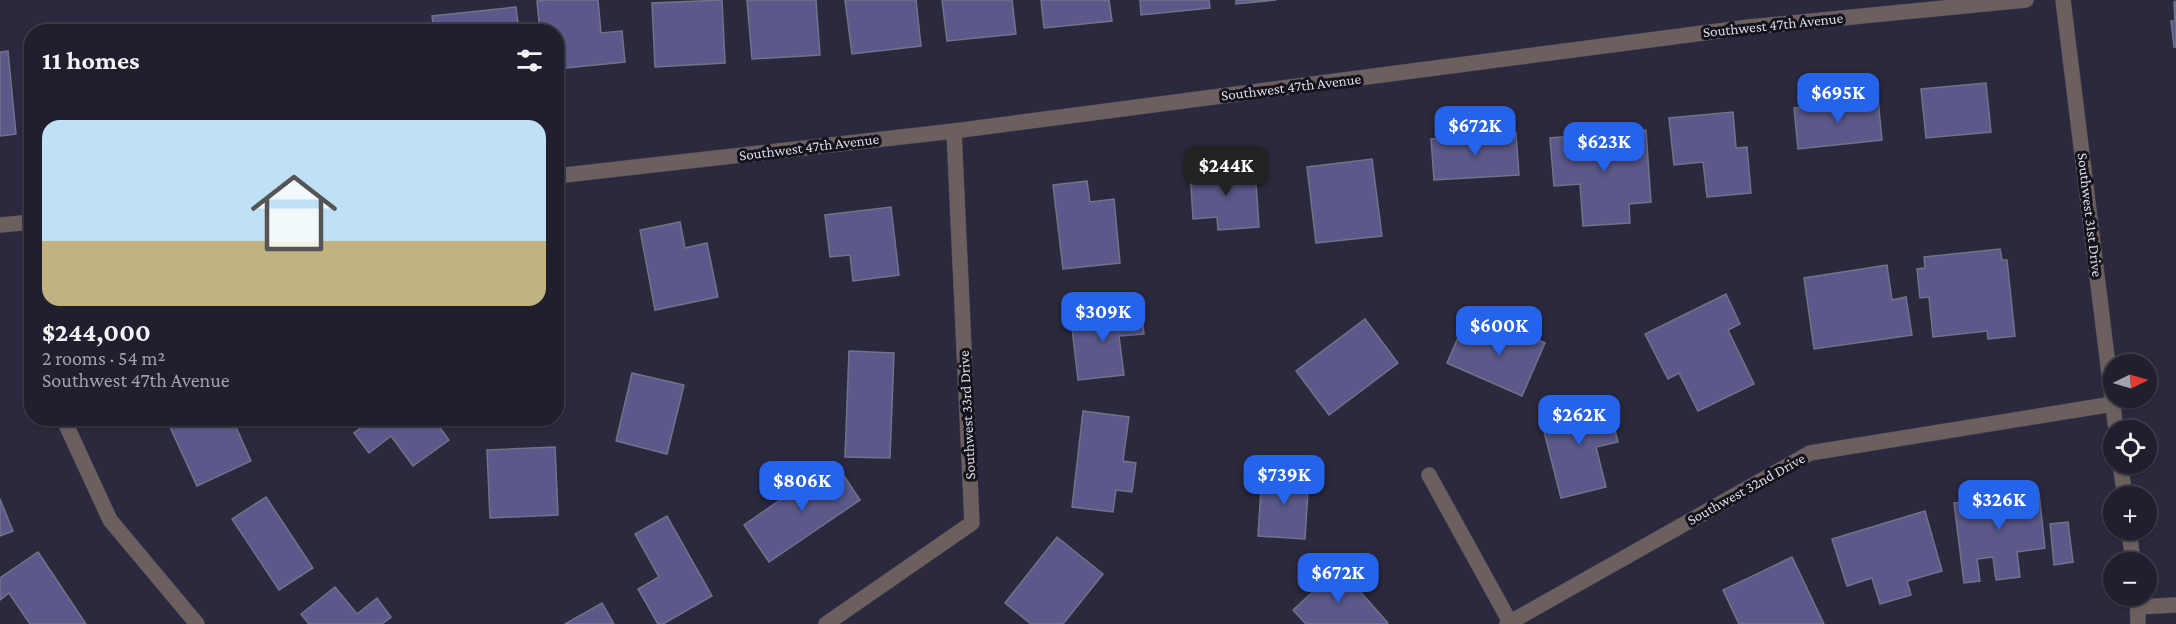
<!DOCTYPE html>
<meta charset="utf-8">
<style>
body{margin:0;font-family:"Crimson Pro",serif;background:#2d2c3a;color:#f1f3f6;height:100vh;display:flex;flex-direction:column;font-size:22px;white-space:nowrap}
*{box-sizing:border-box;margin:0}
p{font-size:20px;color:#a2a2aa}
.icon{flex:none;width:33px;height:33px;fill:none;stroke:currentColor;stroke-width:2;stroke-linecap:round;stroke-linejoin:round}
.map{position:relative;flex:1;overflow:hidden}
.side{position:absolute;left:24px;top:24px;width:540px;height:402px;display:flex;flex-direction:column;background:#201f2e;border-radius:24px;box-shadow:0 2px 4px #0004,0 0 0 2px #3d3d4a}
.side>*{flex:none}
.needle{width:39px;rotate:85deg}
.tools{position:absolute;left:2103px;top:354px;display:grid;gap:12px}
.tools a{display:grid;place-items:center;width:54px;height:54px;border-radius:50%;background:#201f2e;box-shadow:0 2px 4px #0004,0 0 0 2px #3d3d4a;font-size:30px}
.price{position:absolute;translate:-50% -51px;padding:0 14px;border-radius:12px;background:#2563eb;color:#fff;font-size:20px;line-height:39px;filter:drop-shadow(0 2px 3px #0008)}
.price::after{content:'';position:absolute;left:50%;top:36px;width:18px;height:14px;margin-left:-9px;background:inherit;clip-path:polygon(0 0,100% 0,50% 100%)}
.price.current{background:#222;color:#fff}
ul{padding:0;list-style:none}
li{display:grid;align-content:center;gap:12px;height:318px;padding:0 18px}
li span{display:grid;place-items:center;height:186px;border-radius:18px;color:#555}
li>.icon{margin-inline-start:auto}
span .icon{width:108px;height:108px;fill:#fffc;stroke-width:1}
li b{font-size:26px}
h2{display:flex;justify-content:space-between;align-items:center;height:72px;padding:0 18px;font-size:26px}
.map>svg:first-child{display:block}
.building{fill:#5a598a;stroke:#72728a;stroke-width:1.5}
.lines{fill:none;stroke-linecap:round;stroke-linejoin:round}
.minor-casing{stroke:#474659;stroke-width:16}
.minor{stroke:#6c605e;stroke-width:15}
.labels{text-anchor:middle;stroke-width:6;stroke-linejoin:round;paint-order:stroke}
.street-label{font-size:15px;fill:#dcdce9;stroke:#14131c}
</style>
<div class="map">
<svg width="2176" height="624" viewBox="0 0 2176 624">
<rect width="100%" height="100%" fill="#2b293d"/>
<g class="building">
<path d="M547,0H598L601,33L622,31L625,62L556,69V32H540L537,1Z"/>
<path d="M722,0L725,63L655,67L652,3Z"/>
<path d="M747,0H816L820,55L752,59Z"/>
<path d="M845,0H916L921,46L852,54Z"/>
<path d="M942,0H1012L1016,34L947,41Z"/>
<path d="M1041,0H1109L1112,21L1044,28Z"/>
<path d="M1140,0H1209L1210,8L1141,15Z"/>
<path d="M1236,0H1276L1236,4Z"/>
<path d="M2176,1V47H2174L2171,21H2175L2174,2Z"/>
<path d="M516,7L519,32H434L432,16Z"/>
<path d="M8,51L16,134L0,136V52Z"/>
<path d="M1986,83L1991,132L1926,138L1921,89Z"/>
<path d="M1878,99L1882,140L1798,149L1794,108Z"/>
<path d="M1733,112L1736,148L1747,147L1751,193L1707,197L1703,162L1674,165L1669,118Z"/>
<path d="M1646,130L1651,202L1629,204L1630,223L1583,226L1580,184L1554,186L1550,138Z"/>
<path d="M1516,133L1519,175L1434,180L1431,139Z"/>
<path d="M1372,159L1382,236L1316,243L1307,167Z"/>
<path d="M1255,166L1259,227L1218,230L1217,217L1193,219L1190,170Z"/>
<path d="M1087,181L1090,202L1114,199L1120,263L1063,269L1053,185Z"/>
<path d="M891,207L899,275L853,281L850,255L830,257L825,215Z"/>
<path d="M680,222L685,248L707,243L718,297L655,310L640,230Z"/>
<path d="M2000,249L2002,260H2007L2015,336L1988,339L1987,331L1933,337L1929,297L1920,298L1917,269L1925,268L1924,257Z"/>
<path d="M1887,265L1892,300L1906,297L1912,335L1814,349L1804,278Z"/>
<path d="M1726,294L1740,324L1728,330L1754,384L1698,411L1679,373L1668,379L1645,334Z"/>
<path d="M1141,310L1144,334L1119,336L1124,375L1078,380L1071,319Z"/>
<path d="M1365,319L1398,363L1329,415L1296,371Z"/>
<path d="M1494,321L1545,343L1522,396L1447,363L1460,333L1484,343Z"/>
<path d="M849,351L894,353L890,458L845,457Z"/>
<path d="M632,373L684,385L667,454L616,441Z"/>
<path d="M1607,399L1618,442L1596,447L1606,487L1561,498L1540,416Z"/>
<path d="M1083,411L1129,417L1123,461L1136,463L1132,492L1116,490L1113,512L1072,507Z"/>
<path d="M189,418H232L251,461L197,486L170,427Z"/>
<path d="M374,418H433L449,440L413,466L391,436L369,453L354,433Z"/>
<path d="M555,447L558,515L490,518L487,450Z"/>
<path d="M835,462L860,500L769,562L744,525Z"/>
<path d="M1262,472L1309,475L1305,539L1258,536Z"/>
<path d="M2020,484L2021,495L2039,493L2045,548L2017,552L2020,577L1996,580L1993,557L1977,559L1980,581L1964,583L1954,503L1991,499L1990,488Z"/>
<path d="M266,497L313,568L279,590L232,519Z"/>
<path d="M0,499L13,531L0,536Z"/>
<path d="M1925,511L1942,571L1907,581L1911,595L1880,604L1872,578L1847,586L1832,539Z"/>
<path d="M667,516L712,596L663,624H658L638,589L659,577L635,534Z"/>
<path d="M2068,522L2073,562L2054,565L2050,524Z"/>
<path d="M1057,537L1103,574L1063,624H1031L1005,603Z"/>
<path d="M38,552L86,624H30L9,593L0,600V578Z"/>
<path d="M1792,557L1824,624H1739L1723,590Z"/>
<path d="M1339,568L1388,623L1387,624H1306L1293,610Z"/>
<path d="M335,587L357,614L377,598L391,617L382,624H309L301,614Z"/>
<path d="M602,603L614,624H565Z"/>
</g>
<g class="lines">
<defs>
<g id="minor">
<path d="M2063,0L2116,430"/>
<path d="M556,176L954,131L1749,27L2026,0"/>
<path d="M0,225L32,222"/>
<path d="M63,418L110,520L197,624"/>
<path d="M2120,464L2125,496"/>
<path d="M1429,475L1510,622"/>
<path d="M2129,530L2133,562"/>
<path d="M2137,596L2138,624"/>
<path d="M2138,607L2176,605"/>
<path d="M826,624L972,523L954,131"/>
<path d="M1507,624L1810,453L2113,404"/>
</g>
</defs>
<use href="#minor" class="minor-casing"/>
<use href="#minor" class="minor"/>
</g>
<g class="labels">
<g class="street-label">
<text transform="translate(1773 25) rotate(-6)" y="5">Southwest 47th Avenue</text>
<text transform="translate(1291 87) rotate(-7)" y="5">Southwest 47th Avenue</text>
<text transform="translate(809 147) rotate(-7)" y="5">Southwest 47th Avenue</text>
<text transform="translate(2090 215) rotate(83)" y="5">Southwest 31st Drive</text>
<text transform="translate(967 415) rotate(-93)" y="5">Southwest 33rd Drive</text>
<text transform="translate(1746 489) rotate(-29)" y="5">Southwest 32nd Drive</text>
</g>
</g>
</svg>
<div class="tools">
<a><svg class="needle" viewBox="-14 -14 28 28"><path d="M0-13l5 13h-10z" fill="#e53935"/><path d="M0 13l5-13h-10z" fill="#a2a2aa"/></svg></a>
<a><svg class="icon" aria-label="locate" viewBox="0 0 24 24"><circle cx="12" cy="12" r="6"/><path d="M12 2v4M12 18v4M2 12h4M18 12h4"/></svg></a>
<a>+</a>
<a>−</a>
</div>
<b class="price" style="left:1838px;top:124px">$695K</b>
<b class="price" style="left:1475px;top:157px">$672K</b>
<b class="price" style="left:1604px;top:173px">$623K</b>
<b class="price current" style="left:1226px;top:197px">$244K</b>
<b class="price" style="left:1103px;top:343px">$309K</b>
<b class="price" style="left:1499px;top:357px">$600K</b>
<b class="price" style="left:1579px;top:446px">$262K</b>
<b class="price" style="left:1284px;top:506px">$739K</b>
<b class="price" style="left:802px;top:512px">$806K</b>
<b class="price" style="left:1999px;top:531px">$326K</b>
<b class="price" style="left:1338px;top:604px">$672K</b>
<section class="side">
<h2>11 homes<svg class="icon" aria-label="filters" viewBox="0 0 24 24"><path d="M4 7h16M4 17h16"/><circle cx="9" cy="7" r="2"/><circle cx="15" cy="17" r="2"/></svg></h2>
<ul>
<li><span style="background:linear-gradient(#bfe0f5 65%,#c2b280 0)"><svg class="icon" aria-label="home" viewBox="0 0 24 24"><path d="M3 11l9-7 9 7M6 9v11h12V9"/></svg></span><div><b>$244,000</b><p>2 rooms · 54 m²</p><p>Southwest 47th Avenue</p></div></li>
</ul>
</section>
</div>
